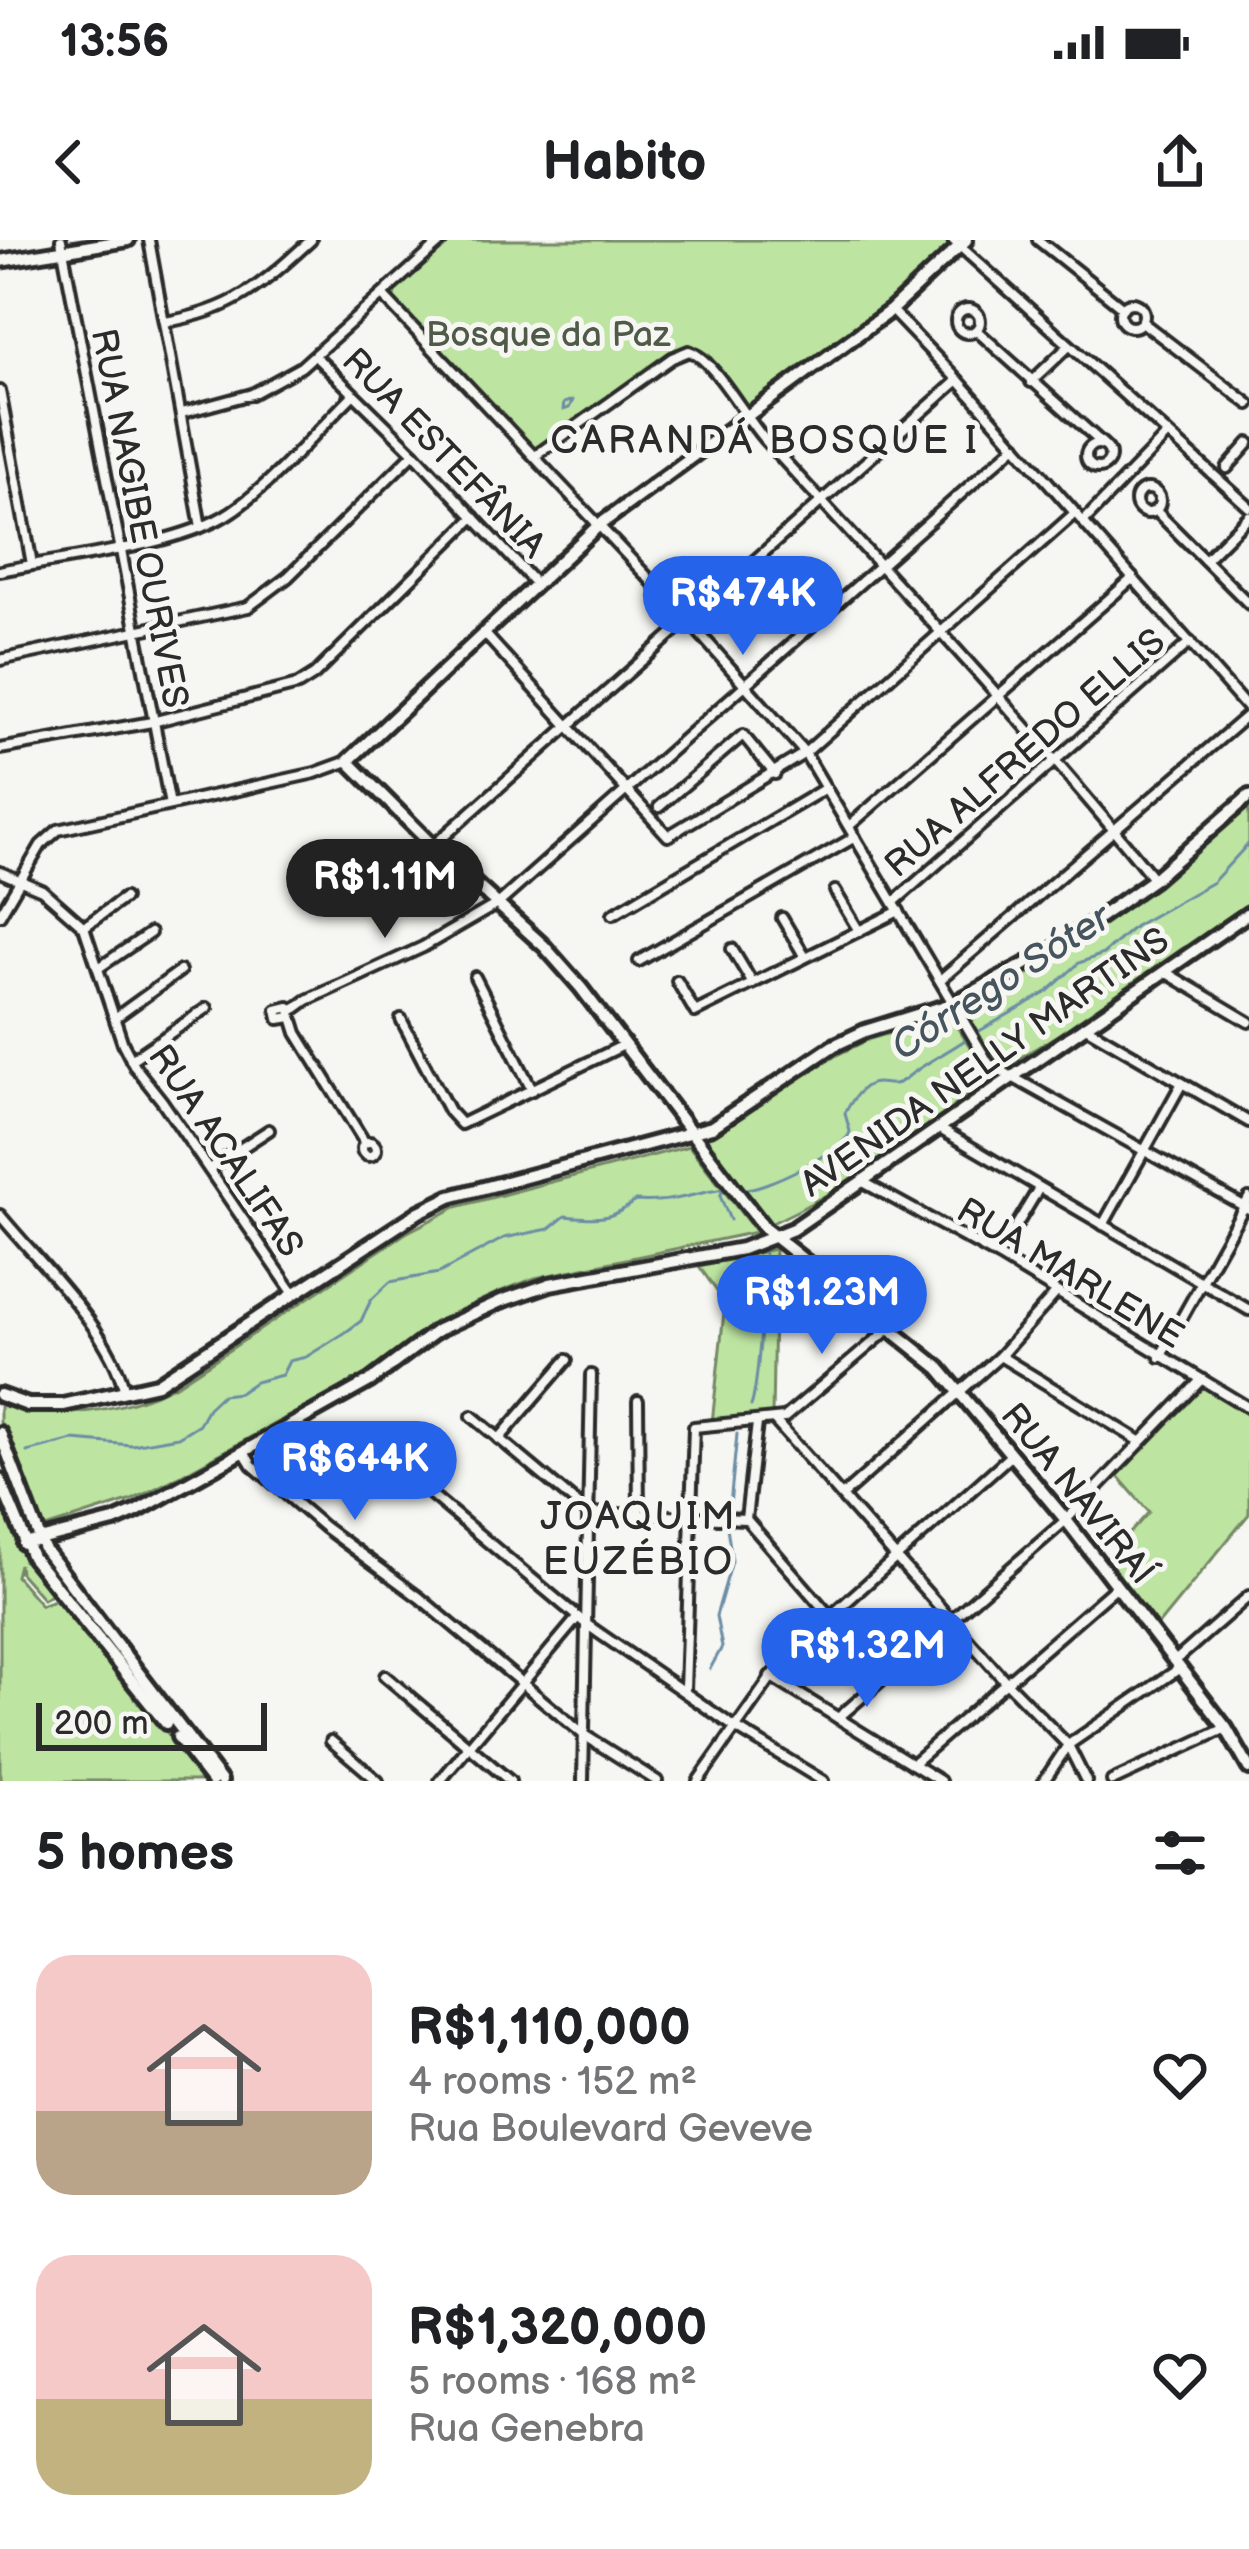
<!DOCTYPE html>
<meta charset="utf-8">
<style>
body{margin:0;font-family:"Balsamiq Sans",sans-serif;background:#f6f6f6;color:#202124;height:100vh;display:flex;flex-direction:column;font-size:45px;white-space:nowrap}
*{box-sizing:border-box;margin:0}
p{font-size:39px;color:#757577}
.icon{flex:none;width:66px;height:66px;fill:none;stroke:currentColor;stroke-width:2;stroke-linecap:round;stroke-linejoin:round}
.map{position:relative;height:1541px;overflow:hidden}
.side{display:flex;flex-direction:column;background:#fff;flex:1}
.side>*{flex:none}
.scale{position:absolute;left:36px;bottom:30px;width:231px;box-sizing:border-box;padding-left:12px;border:6px solid #2b2b2b;border-top:0;font-size:33px;line-height:42px;white-space:nowrap;color:#2b2b2b;-webkit-text-stroke:9px #f6f6f2;paint-order:stroke}
.price{position:absolute;translate:-50% -102px;padding:0 27px;border-radius:42px;background:#2563eb;color:#fff;font-size:39px;line-height:78px;filter:drop-shadow(0 3px 6px #0008)}
.price::after{content:'';position:absolute;left:50%;top:72px;width:36px;height:27px;margin-left:-18px;background:inherit;clip-path:polygon(0 0,100% 0,50% 100%)}
.price.current{background:#222;color:#fff}
ul{padding:0;list-style:none}
li{display:flex;align-items:center;gap:36px;height:300px;padding:0 36px}
li span{display:grid;place-items:center;flex:none;width:336px;height:240px;border-radius:36px;color:#555}
li>.icon{margin-inline-start:auto}
span .icon{width:144px;height:144px;fill:#fffc;stroke-width:1}
li b{font-size:51px}
h2{display:flex;justify-content:space-between;align-items:center;height:144px;padding:0 36px;font-size:51px}
.status{display:flex;justify-content:space-between;align-items:center;height:84px;padding:0 60px;background:#fff;direction:ltr}
.status svg{height:33px;fill:currentColor}
header{display:flex;justify-content:space-between;align-items:center;height:156px;padding:0 36px;background:#fff;font-size:54px;font-weight:700}
.map>svg:first-child{display:block}
.green{fill:#bde5a1;stroke:#748866;stroke-width:3}
.lines{fill:none;stroke-linecap:round;stroke-linejoin:round}
.stream{stroke:#6c8da5;stroke-width:3}
.street-casing{stroke:#2b2b2b;stroke-width:16}
.secondary-casing{stroke:#2b2b2b;stroke-width:20}
.street{stroke:#f6f6f2;stroke-width:8}
.secondary{stroke:#f6f6f2;stroke-width:10}
.labels{text-anchor:middle;stroke-width:10;stroke-linejoin:round;paint-order:stroke}
.park-label{font-size:36px;fill:#505a48;stroke:#f6f6f2}
.street-label{font-size:36px;fill:#2b2b2b;stroke:#f6f6f2}
.neighbourhood-label{font-size:39px;letter-spacing:3px;fill:#2b2b2b;stroke:#f6f6f2}
.water-label{font-size:39px;font-style:italic;fill:#46545e;stroke:#f6f6f2}
</style>
<div class="status"><b>13:56</b><svg viewBox="0 0 49 12"><path d="M0 12V9h3v3zM5 12V6h3v6zM10 12V3h3v9zM15 12V0h3v12zM26 1h20v11H26zM47 4h2v5h-2z"/></svg></div>
<header><svg class="icon" aria-label="back" viewBox="0 0 24 24"><path d="M15 5l-7 7 7 7"/></svg>Habito<svg class="icon" aria-label="share" viewBox="0 0 24 24"><path d="M12 15V3M7 8l5-5 5 5M5 13v7h14v-7"/></svg></header>
<div class="map">
<svg width="1249" height="1541" viewBox="0 0 1249 1541">
<rect width="100%" height="100%" fill="#f6f6f2"/>
<filter id="ink" filterUnits="userSpaceOnUse"><feTurbulence type="fractalNoise" baseFrequency=".00833" numOctaves="2"/><feDisplacementMap in="SourceGraphic" scale="24" xChannelSelector="R" yChannelSelector="G"/><feConvolveMatrix kernelMatrix="1 2 1 2 8 2 1 2 1" color-interpolation-filters="sRGB"/></filter>
<g filter="url(#ink)">
<g class="green">
<path d="M449,0H953L955,2L892,65L747,173L709,115L690,105L537,214L393,63L395,51Z"/>
<path d="M1249,565V668L1161,732L1010,824C983,815 975,795 961,772L1037,729L1165,640Z"/>
<path d="M949,775L990,837C921,896 850,947 768,985L706,898L837,815L870,799Z"/>
<path d="M689,906L756,992L535,1038L499,1052L434,1082L364,1135L174,1239L132,1260L39,1290L0,1183V1165C58,1182 124,1171 178,1144L406,993L456,967Z"/>
<path d="M775,1009L772,1178L712,1183L725,1063L699,1026Z"/>
<path d="M1203,1146L1249,1173V1274L1154,1390L1102,1324L1149,1272L1115,1233Z"/>
<path d="M0,1253L25,1319L39,1308L134,1437L61,1347L43,1359L20,1333L19,1324L16,1336L41,1365L59,1358L206,1541H0Z"/>
</g>
<g class="lines">
<g class="stream">
<path d="M573,160L569,168L563,170L564,163Z"/>
<path d="M976,793L1047,752L1079,723L1103,714L1135,686L1213,642L1249,603"/>
<path d="M724,949L720,956L730,980"/>
<path d="M741,949C761,952 846,909 850,892C850,890 845,875 845,873C873,821 884,856 905,839C927,821 945,814 968,798"/>
<path d="M751,1166C757,1152 766,1044 763,1028L767,1020L763,1011"/>
<path d="M27,1212L73,1200L132,1205L178,1197L199,1184L208,1168L222,1155L239,1153L255,1142L282,1135L289,1121L306,1117L343,1094L361,1081L371,1060L390,1042L439,1033L504,998L549,989L565,976C596,979 611,981 635,961C673,964 695,952 731,948"/>
<path d="M730,1265L737,1194"/>
<path d="M710,1429L722,1407L716,1376L732,1321L727,1287"/>
</g>
<defs>
<g id="street">
<path d="M61,0L170,565"/>
<path d="M149,0L201,287"/>
<path d="M953,0L1249,267"/>
<path d="M1038,0L1123,68"/>
<path d="M384,57L687,379L805,513L989,824L1249,969"/>
<circle cx="1132" cy="75" r="12"/>
<circle cx="968" cy="81" r="12"/>
<path d="M891,70L958,140L1249,470"/>
<path d="M165,82C233,71 262,45 311,0"/>
<path d="M1142,82L1249,164"/>
<path d="M976,90L1104,205"/>
<path d="M316,117L414,213L536,344"/>
<path d="M1031,142L1069,106"/>
<path d="M0,151L32,324"/>
<path d="M182,173L252,154L301,127L443,0"/>
<circle cx="1098" cy="216" r="12"/>
<path d="M535,216L672,118L689,111C715,120 744,177 765,200C897,344 1031,487 1154,639"/>
<path d="M1227,228L1249,203"/>
<circle cx="1148" cy="261" r="12"/>
<path d="M1155,270L1249,364"/>
<path d="M1083,282L1168,194"/>
<path d="M1205,320L1249,276"/>
<path d="M0,331C63,318 161,308 217,280C260,259 317,190 353,155"/>
<path d="M485,394L668,596L805,513L1075,273"/>
<path d="M0,420L248,367L288,337L414,213"/>
<path d="M0,509L152,482L298,445L314,435L474,277"/>
<path d="M659,567L743,495L775,534"/>
<path d="M849,586L1133,338"/>
<path d="M433,606L958,140"/>
<path d="M0,632L42,650L84,687L123,804L135,827L162,861L294,1054"/>
<path d="M835,651L859,691"/>
<path d="M894,662L1190,402"/>
<path d="M613,674L826,548"/>
<path d="M0,675L41,605L58,590L315,533L348,521"/>
<path d="M782,678L805,717"/>
<path d="M84,687L124,658"/>
<path d="M732,709L753,744"/>
<path d="M639,721L855,597"/>
<path d="M100,727L150,693"/>
<path d="M1165,732L1249,782"/>
<path d="M475,737L532,850"/>
<path d="M940,740L1249,474"/>
<path d="M677,741L695,772L899,671"/>
<path d="M292,771L307,760L423,707L499,663L1016,205"/>
<path d="M291,777L279,779L277,770L289,767L297,793L365,903"/>
<path d="M115,778L180,731"/>
<path d="M401,779L449,871L461,884L624,805"/>
<path d="M1084,786L1249,882"/>
<path d="M131,820L207,768"/>
<path d="M940,889L1249,1070"/>
<circle cx="369" cy="909" r="7"/>
<path d="M209,929L269,890"/>
<path d="M865,943L998,1016L1249,1168"/>
<path d="M0,975C41,1025 110,1089 125,1152"/>
<path d="M1103,985L1182,843"/>
<path d="M998,1016L1039,948"/>
<path d="M1000,1116L1140,1201"/>
<path d="M1160,1117L1249,958"/>
<path d="M638,1161L639,1274"/>
<path d="M472,1176L588,1273L746,1279"/>
<path d="M775,1181L1007,1443L1068,1505L1086,1541"/>
<path d="M499,1199L567,1120"/>
<path d="M244,1212L252,1225L324,1287L420,1358L584,1495L657,1541"/>
<path d="M415,1241L586,1384L733,1486L823,1541"/>
<path d="M842,1256L1000,1116L1055,1054"/>
<path d="M746,1279L830,1376"/>
<path d="M746,1279L757,1183"/>
<path d="M1175,1421L1249,1356"/>
<path d="M385,1436L510,1541"/>
<path d="M770,1436L940,1541"/>
<path d="M685,1450L694,1187L784,1178L890,1088"/>
<path d="M838,1478L1066,1280L1201,1140"/>
<path d="M331,1501L378,1541"/>
<path d="M912,1524L1116,1347"/>
<path d="M440,1541L578,1377"/>
<path d="M583,1541L591,1135"/>
<path d="M698,1541L787,1415L1010,1216"/>
<path d="M1044,1541L1068,1505L1180,1428"/>
<path d="M1112,1541L1226,1488"/>
</g>
<g id="secondary">
<path d="M966,0L891,70L598,286L348,521L433,606L544,706L581,748L765,989L939,1128L1066,1280L1226,1488L1249,1528"/>
<path d="M0,21L128,0"/>
<path d="M0,1155L28,1165H63L157,1144L419,972L450,957L712,887L833,806L865,791L952,764L1057,707L1154,639L1249,556"/>
<path d="M0,1193L44,1309L221,1541"/>
<path d="M0,1240L32,1317L166,1483"/>
<path d="M24,1304L114,1281L137,1271L370,1141L438,1090L501,1061L550,1044L742,1009L793,989L1249,673"/>
<path d="M178,1497L212,1541"/>
</g>
</defs>
<use href="#street" class="street-casing"/>
<use href="#secondary" class="secondary-casing"/>
<use href="#street" class="street"/>
<use href="#secondary" class="secondary"/>
</g>
</g>
<g class="labels">
<g class="park-label">
<text x="548" y="106">Bosque da Paz</text>
</g>
<g class="street-label">
<text transform="translate(445 212) rotate(46)" y="13">RUA ESTEFÂNIA</text>
<text transform="translate(141 278) rotate(79)" y="13">RUA NAGIBE OURIVES</text>
<text transform="translate(1024 512) rotate(-41)" y="13">RUA ALFREDO ELLIS</text>
<text transform="translate(984 821) rotate(-35)" y="13">AVENIDA NELLY MARTINS</text>
<text transform="translate(227 910) rotate(56)" y="13">RUA ACALIFAS</text>
<text transform="translate(1071 1032) rotate(31)" y="13">RUA MARLENE</text>
<text transform="translate(1079 1253) rotate(51)" y="13">RUA NAVIRAÍ</text>
</g>
<g class="neighbourhood-label">
<text x="765" y="213">CARANDÁ BOSQUE I</text>
<text x="639" y="1289">JOAQUIM<tspan x="639" dy="45">EUZÉBIO</tspan></text>
</g>
<g class="water-label">
<text transform="translate(1000 741) rotate(-33)" y="14">Córrego Sóter</text>
</g>
</g>
</svg>
<div class="scale">200 m</div>
<b class="price" style="left:743px;top:418px">R$474K</b>
<b class="price current" style="left:385px;top:701px">R$1.11M</b>
<b class="price" style="left:822px;top:1117px">R$1.23M</b>
<b class="price" style="left:355px;top:1283px">R$644K</b>
<b class="price" style="left:867px;top:1470px">R$1.32M</b>
</div>
<section class="side">
<h2>5 homes<svg class="icon" aria-label="filters" viewBox="0 0 24 24"><path d="M4 7h16M4 17h16"/><circle cx="9" cy="7" r="2"/><circle cx="15" cy="17" r="2"/></svg></h2>
<ul>
<li><span style="background:linear-gradient(#f6c9c9 65%,#b9a48a 0)"><svg class="icon" aria-label="home" viewBox="0 0 24 24"><path d="M3 11l9-7 9 7M6 9v11h12V9"/></svg></span><div><b>R$1,110,000</b><p>4 rooms · 152 m²</p><p>Rua Boulevard Geveve</p></div><svg class="icon" aria-label="heart" viewBox="0 0 24 24"><path d="M12 20l-8-8c-3-5 5-10 8-4 3-6 11-1 8 4z"/></svg></li>
<li><span style="background:linear-gradient(#f6c9c9 60%,#c2b280 0)"><svg class="icon" aria-label="home" viewBox="0 0 24 24"><path d="M3 11l9-7 9 7M6 9v11h12V9"/></svg></span><div><b>R$1,320,000</b><p>5 rooms · 168 m²</p><p>Rua Genebra</p></div><svg class="icon" aria-label="heart" viewBox="0 0 24 24"><path d="M12 20l-8-8c-3-5 5-10 8-4 3-6 11-1 8 4z"/></svg></li>
</ul>
</section>
